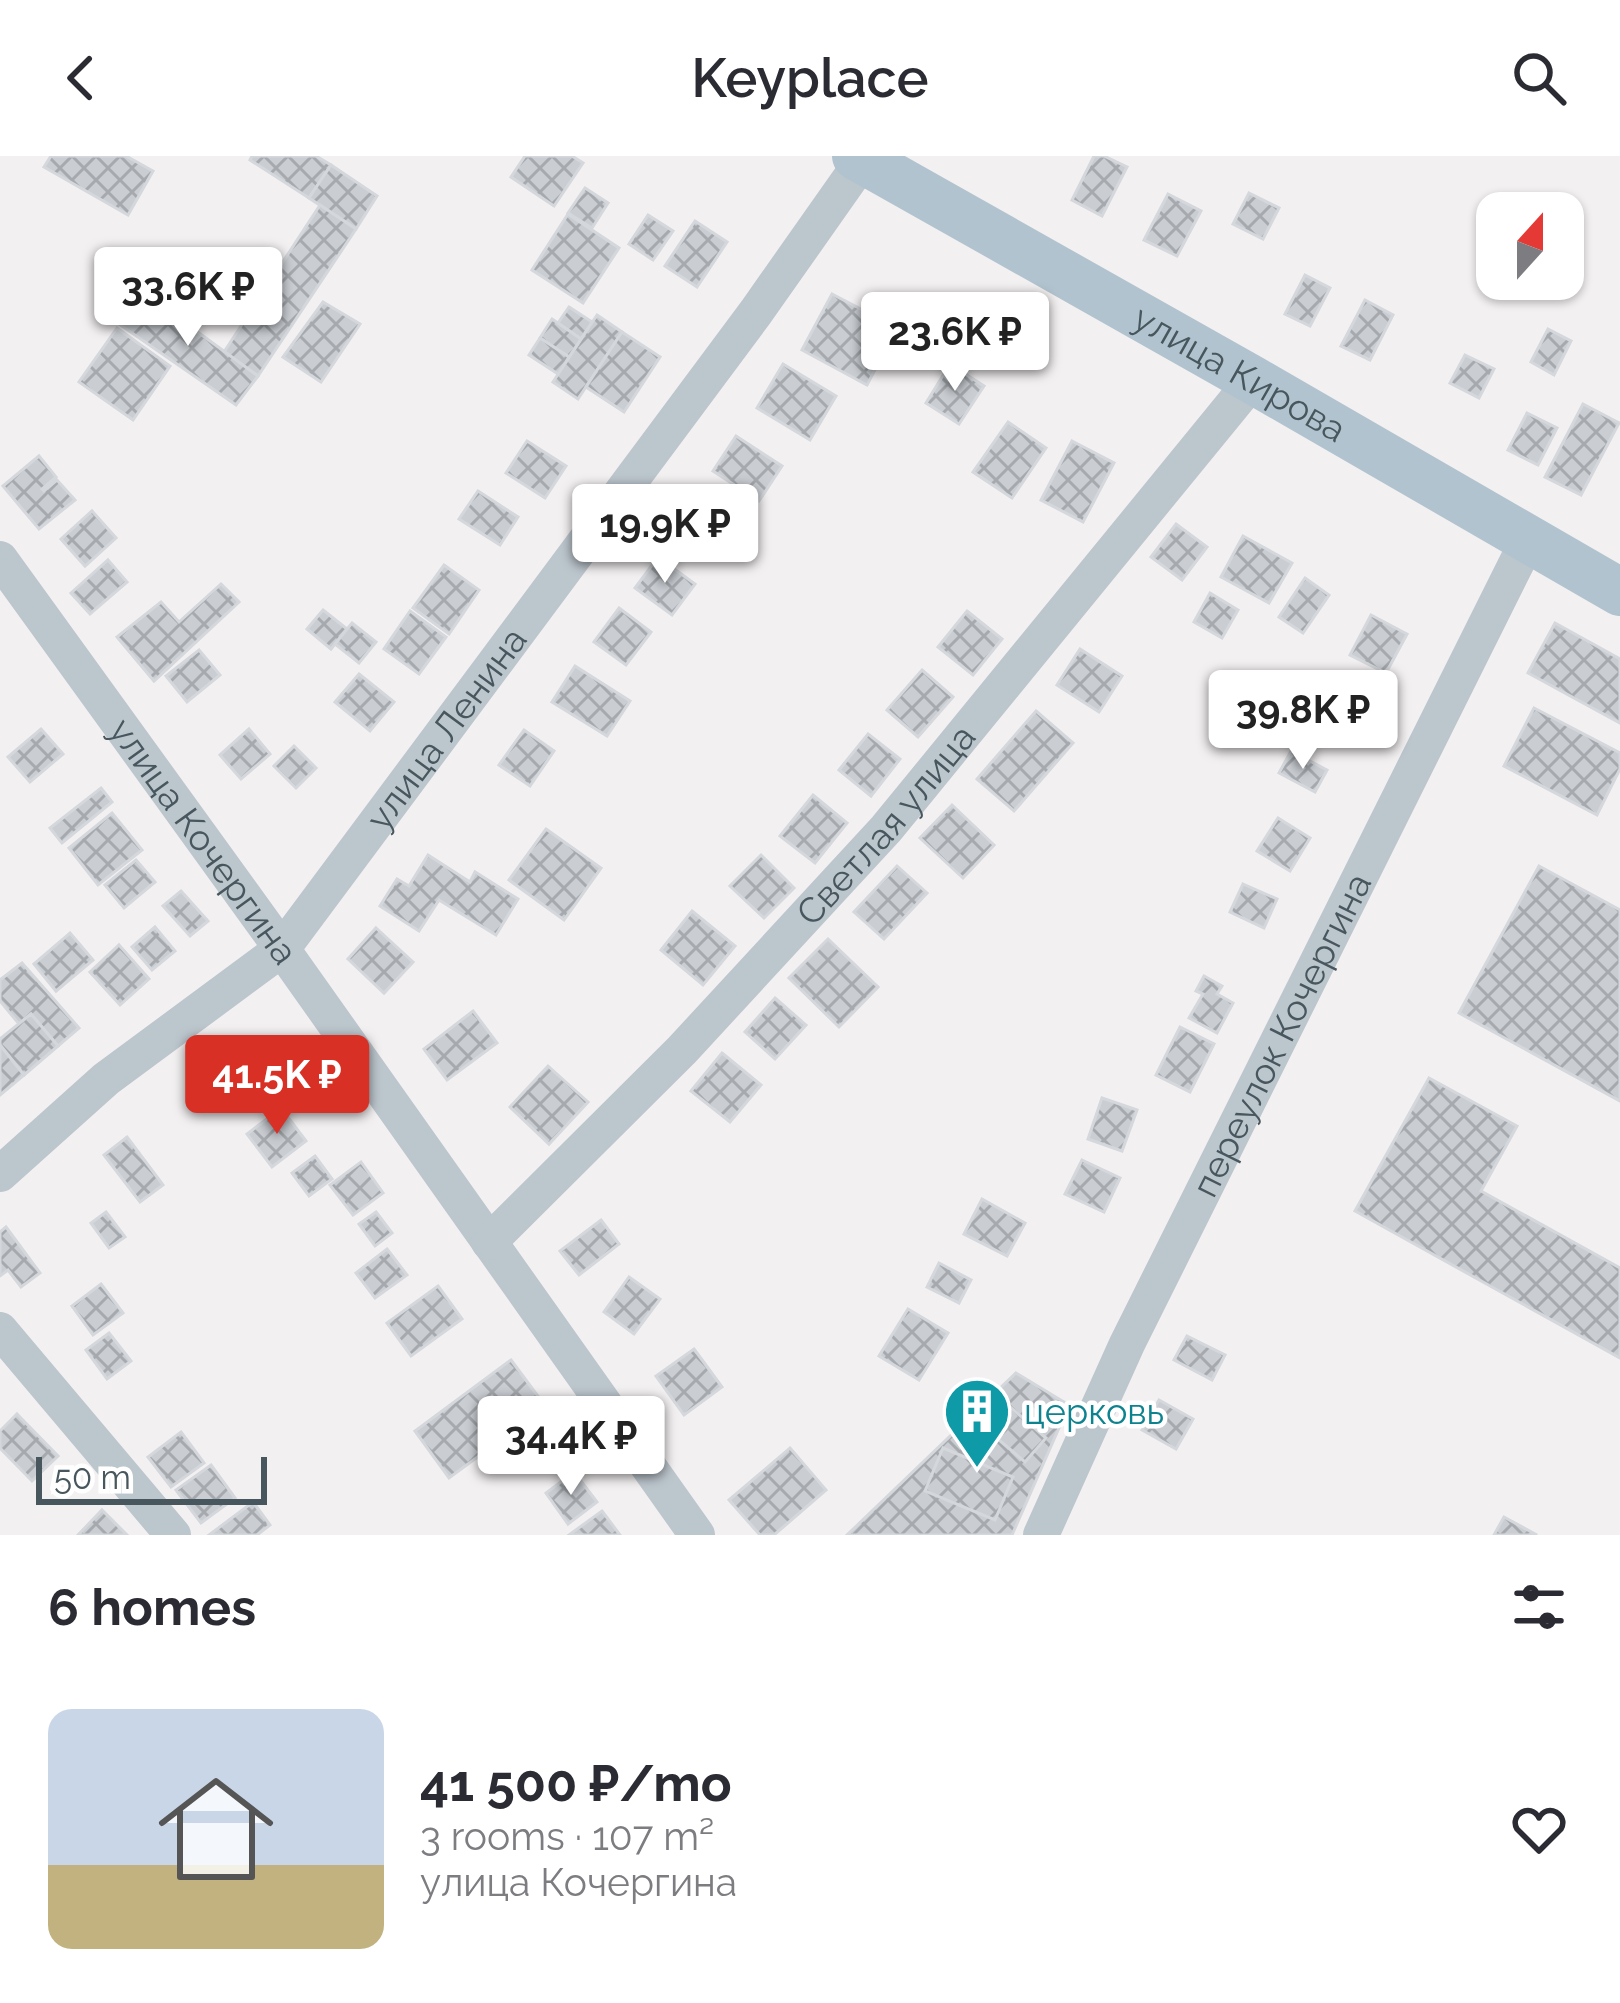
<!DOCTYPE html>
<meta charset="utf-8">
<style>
body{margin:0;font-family:Raleway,sans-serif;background:#f7f7f7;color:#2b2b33;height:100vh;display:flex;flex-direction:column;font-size:45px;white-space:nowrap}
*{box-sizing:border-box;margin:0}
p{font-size:39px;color:#7c7c81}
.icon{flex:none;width:66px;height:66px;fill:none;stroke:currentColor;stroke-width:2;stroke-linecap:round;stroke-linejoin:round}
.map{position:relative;height:1379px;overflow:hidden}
.details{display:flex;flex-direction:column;background:#fff;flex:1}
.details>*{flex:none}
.needle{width:78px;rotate:21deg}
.controls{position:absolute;left:1476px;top:36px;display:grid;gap:24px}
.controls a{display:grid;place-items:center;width:108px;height:108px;border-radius:24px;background:#fff;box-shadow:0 3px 9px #0004;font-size:60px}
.scale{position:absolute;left:36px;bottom:30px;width:231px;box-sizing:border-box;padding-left:12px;border:6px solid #48565d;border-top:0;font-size:33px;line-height:42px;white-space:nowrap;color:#48565d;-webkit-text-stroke:9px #fff;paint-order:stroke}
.price{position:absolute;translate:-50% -102px;padding:0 27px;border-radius:12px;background:#fff;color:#222;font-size:39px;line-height:78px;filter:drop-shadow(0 3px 6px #0008)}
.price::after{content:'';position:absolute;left:50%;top:72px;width:36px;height:27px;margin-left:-18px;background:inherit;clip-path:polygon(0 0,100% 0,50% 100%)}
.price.current{background:#d93025;color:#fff}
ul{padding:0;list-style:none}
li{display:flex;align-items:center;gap:36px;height:300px;padding:0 48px}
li+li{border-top:3px solid #e1e1e2}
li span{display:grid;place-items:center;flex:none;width:336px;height:240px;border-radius:24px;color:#555}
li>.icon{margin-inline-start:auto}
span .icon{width:144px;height:144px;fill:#fffc;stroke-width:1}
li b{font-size:51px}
h2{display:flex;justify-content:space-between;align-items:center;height:144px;padding:0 48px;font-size:51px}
header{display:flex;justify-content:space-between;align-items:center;height:156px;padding:0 48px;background:#fff;font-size:54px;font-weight:600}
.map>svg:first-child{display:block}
.building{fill:url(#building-cross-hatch);stroke:#d4d7db;stroke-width:3}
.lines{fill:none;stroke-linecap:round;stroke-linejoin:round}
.minor{stroke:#bcc6cd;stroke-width:36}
.major{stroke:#b1c3ce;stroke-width:48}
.labels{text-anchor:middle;stroke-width:9;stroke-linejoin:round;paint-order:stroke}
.street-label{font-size:36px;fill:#48565d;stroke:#fff}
.culture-label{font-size:36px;fill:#0d838f;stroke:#fff;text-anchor:start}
</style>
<header><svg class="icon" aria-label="back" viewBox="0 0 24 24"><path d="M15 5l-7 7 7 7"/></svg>Keyplace<svg class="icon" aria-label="search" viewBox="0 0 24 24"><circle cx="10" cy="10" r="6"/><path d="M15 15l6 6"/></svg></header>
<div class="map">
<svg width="1620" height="1379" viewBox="0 0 1620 1379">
<defs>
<pattern id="building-cross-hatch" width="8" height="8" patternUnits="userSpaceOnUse" patternTransform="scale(3)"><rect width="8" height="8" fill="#caced3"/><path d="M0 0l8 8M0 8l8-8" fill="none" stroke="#a6aaae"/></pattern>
</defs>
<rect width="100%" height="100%" fill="#f3f0f1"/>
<g class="building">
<path d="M51,0H126L153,15L128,59L44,11Z"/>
<path d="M252,0H316L331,9L309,42L250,4Z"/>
<path d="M525,0H572L583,7L554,50L511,21Z"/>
<path d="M1094,0H1104L1127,11L1102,60L1072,44Z"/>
<path d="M331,9L377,40L356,73L309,42Z"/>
<path d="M585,32L608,47L592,72L568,57Z"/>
<path d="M1249,37L1279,52L1263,83L1233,68Z"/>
<path d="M1168,38L1201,55L1177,100L1144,84Z"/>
<path d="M320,49L356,73L258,220L224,196Z"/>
<path d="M568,58L619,92L583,147L532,114Z"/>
<path d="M648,59L673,75L653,104L629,88Z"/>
<path d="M695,65L727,86L697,131L665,110Z"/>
<path d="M1305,119L1330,132L1310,170L1285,158Z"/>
<path d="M143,136L258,220L236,249L119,168Z"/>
<path d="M832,138L897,172L867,229L802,194Z"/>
<path d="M1365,144L1393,159L1370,204L1341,190Z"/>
<path d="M323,146L360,168L321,226L283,201Z"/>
<path d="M569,151L592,166L581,183L558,167Z"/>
<path d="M597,159L622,176L578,243L553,226Z"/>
<path d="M552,163L581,183L569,201L540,182Z"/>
<path d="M117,172L170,210L133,264L79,226Z"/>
<path d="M1548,173L1571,185L1554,219L1531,206Z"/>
<path d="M622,176L660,201L624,256L586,231Z"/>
<path d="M540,182L569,201L558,218L529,199Z"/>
<path d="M1465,199L1494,213L1479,242L1450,227Z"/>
<path d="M783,208L836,240L810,284L757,252Z"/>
<path d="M950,208L984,230L959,268L926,247Z"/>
<path d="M1583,248L1619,267L1581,339L1545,321Z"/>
<path d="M1527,257L1557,272L1538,309L1508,294Z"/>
<path d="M1008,266L1046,292L1012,342L973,316Z"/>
<path d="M736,280L782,310L759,345L713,315Z"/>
<path d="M527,285L566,310L545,342L506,317Z"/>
<path d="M1072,285L1114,307L1083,366L1041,344Z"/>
<path d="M39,300L56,321L42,333L44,335L57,324L75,344L39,373L3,330Z"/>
<path d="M478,335L518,361L500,389L459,363Z"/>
<path d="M697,336L740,364L718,397L676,369Z"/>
<path d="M92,355L116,382L85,410L61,383Z"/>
<path d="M1176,368L1207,391L1182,424L1151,401Z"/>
<path d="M1243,380L1292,407L1269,447L1221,421Z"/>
<path d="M658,401L695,428L672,459L635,432Z"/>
<path d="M108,404L127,426L90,458L71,437Z"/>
<path d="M444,409L479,434L449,478L413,452Z"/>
<path d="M1305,422L1329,439L1303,477L1279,461Z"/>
<path d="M221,428L239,446L154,525L117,481L161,446L179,466Z"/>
<path d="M1210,437L1238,454L1222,482L1194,466Z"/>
<path d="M619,452L651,476L626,509L594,486Z"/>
<path d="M323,454L347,473L331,493L307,473Z"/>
<path d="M410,455L446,481L419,518L384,493Z"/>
<path d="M967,455L1002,483L973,519L938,491Z"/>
<path d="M1371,459L1407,478L1386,517L1350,499Z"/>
<path d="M352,467L376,486L359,507L335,488Z"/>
<path d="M1555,467L1620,503V567L1528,517Z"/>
<path d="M1080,493L1122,520L1099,556L1057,529Z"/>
<path d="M199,494L220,519L187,546L166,520Z"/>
<path d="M575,510L630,545L607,580L552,546Z"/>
<path d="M922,514L953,541L918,581L887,554Z"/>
<path d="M359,518L394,546L370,575L335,546Z"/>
<path d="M1534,552L1620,597V613L1597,659L1504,610Z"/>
<path d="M1036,555L1073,587L1014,655L977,623Z"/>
<path d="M41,573L63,598L30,626L8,601Z"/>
<path d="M249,573L270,598L241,623L220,599Z"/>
<path d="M524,574L554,595L530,630L499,609Z"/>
<path d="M868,578L900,603L871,640L839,614Z"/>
<path d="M294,590L316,612L296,632L274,610Z"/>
<path d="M1291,595L1327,614L1315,636L1279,617Z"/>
<path d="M101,632L112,646L62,687L50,672Z"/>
<path d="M813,639L847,667L815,707L780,680Z"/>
<path d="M952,649L994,689L963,722L920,682Z"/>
<path d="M112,657L142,694L98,729L69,692Z"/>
<path d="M1278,662L1310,682L1290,715L1257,695Z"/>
<path d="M546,673L601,712L564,764L509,724Z"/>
<path d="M428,699L470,726L475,716L518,743L496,779L439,744L419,775L380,750L397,723L409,730Z"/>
<path d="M761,699L794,732L764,762L730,730Z"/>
<path d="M136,704L155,726L124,752L105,729Z"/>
<path d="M897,710L927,737L884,783L854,756Z"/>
<path d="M1539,710L1620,754V945L1459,857Z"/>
<path d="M1243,728L1277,743L1264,772L1230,756Z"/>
<path d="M181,735L208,765L190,780L163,750Z"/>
<path d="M692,755L735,790L703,829L661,794Z"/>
<path d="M155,771L175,795L152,814L132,791Z"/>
<path d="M376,772L413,806L384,837L348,803Z"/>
<path d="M70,777L93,804L56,835L34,808Z"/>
<path d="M828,783L878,831L839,871L789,822Z"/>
<path d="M119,789L149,823L120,849L90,816Z"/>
<path d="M22,807L79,872L58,890L31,858L19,868L0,845V824Z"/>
<path d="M1204,820L1222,830L1217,838L1233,847L1217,877L1189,862L1203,838L1196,835Z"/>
<path d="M775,842L806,869L775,903L745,876Z"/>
<path d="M473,855L497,887L447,924L424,893Z"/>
<path d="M31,858L58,890L24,919L0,889V883Z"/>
<path d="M1180,871L1214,888L1190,936L1156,919Z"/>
<path d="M0,889L24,919L0,939Z"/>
<path d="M282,895L305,925L274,947L252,918Z"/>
<path d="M722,897L761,929L730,966L691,935Z"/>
<path d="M548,910L588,946L549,988L510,951Z"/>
<path d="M1429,922L1517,970L1481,1035L1620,1112V1202L1355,1055Z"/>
<path d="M1102,942L1137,954L1122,995L1088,983Z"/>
<path d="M281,952L306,985L272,1011L247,978Z"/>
<path d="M127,981L163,1029L140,1046L104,999Z"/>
<path d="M315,1000L332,1023L309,1040L292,1017Z"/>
<path d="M1082,1004L1120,1022L1104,1056L1065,1038Z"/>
<path d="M361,1006L383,1037L353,1059L330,1029Z"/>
<path d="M982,1043L1025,1067L1007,1100L964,1078Z"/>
<path d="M106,1056L125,1081L109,1092L91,1067Z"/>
<path d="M376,1056L392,1077L375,1090L359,1068Z"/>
<path d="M601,1064L619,1088L579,1119L560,1095Z"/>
<path d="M6,1071L40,1117L21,1131L8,1114L0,1120V1076Z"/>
<path d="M387,1093L407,1119L375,1142L356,1117Z"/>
<path d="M939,1107L971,1124L959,1147L927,1131Z"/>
<path d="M629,1121L660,1143L634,1178L604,1156Z"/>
<path d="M101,1128L123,1157L93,1179L72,1150Z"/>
<path d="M438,1130L462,1163L411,1200L387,1167Z"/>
<path d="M908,1153L948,1177L919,1224L879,1200Z"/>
<path d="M109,1177L131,1205L107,1223L86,1194Z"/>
<path d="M1187,1180L1225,1199L1212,1224L1174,1204Z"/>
<path d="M694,1193L722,1231L684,1259L656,1220Z"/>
<path d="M511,1204L546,1251L449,1322L415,1275Z"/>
<path d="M1016,1217L1069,1249L1012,1379H847Z"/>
<path d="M1000,1242L1046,1282L1025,1306L979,1267Z"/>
<path d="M1159,1244L1193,1263L1176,1293L1142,1274Z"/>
<path d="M17,1258L58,1300L32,1325L0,1292V1275Z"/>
<path d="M181,1276L204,1307L171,1331L148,1301Z"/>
<path d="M790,1292L826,1334L774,1379H760L729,1344Z"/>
<path d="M943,1292L1013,1321L995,1364L925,1335Z"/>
<path d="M211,1309L235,1342L201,1367L176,1334Z"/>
<path d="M574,1316L597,1346L568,1368L546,1337Z"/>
<path d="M253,1346L270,1369L257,1379H209Z"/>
<path d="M102,1354L127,1379H78Z"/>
<path d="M602,1355L620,1379H569Z"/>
<path d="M1504,1361L1537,1379H1494Z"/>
</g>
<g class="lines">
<g class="minor">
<path id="s1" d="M0,403L282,793L697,1379"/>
<path id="s2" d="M0,1018L106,923L282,793L756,156L863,4"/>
<path id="s3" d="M489,1086L682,894L886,673L1253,224"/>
<path d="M0,1174L173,1379"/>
<path id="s4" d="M1041,1379L1127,1188L1528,384"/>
</g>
<path class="major" id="s5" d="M856,0L1253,224L1620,436"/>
</g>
<defs>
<symbol id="building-pin" viewBox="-11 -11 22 30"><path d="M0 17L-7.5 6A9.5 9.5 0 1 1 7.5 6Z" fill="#0f9aa8" stroke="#fff"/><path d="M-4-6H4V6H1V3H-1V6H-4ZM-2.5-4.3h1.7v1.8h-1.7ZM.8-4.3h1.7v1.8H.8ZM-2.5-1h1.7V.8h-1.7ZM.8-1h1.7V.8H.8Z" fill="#fff"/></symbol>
</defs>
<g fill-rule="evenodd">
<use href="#building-pin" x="939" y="1217" width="76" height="104"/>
</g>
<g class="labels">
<g class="street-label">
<text dy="13" stroke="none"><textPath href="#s5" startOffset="441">улица Кирова</textPath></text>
<text dy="13" stroke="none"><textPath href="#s2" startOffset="636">улица Ленина</textPath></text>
<text dy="13" stroke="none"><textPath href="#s3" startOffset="576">Светлая улица</textPath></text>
<text dy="13" stroke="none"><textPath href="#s1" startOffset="348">улица Кочергина</textPath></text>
<text dy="13" stroke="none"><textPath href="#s4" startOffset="555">переулок Кочергина</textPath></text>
</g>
<g class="culture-label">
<text x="1024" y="1268">церковь</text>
</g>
</g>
</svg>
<div class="controls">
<a><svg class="needle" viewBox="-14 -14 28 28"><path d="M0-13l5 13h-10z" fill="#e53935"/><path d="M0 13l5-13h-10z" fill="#7c7c81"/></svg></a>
</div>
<div class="scale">50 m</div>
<b class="price" style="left:188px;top:193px">33.6K ₽</b>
<b class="price" style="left:955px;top:238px">23.6K ₽</b>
<b class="price" style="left:665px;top:430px">19.9K ₽</b>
<b class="price" style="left:1303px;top:616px">39.8K ₽</b>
<b class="price current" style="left:277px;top:981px">41.5K ₽</b>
<b class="price" style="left:571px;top:1342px">34.4K ₽</b>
</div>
<section class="details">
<h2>6 homes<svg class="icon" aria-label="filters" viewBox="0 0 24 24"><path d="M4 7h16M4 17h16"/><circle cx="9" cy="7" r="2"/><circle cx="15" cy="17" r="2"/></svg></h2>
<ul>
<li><span style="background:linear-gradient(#c9d6e8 65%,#c2b280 0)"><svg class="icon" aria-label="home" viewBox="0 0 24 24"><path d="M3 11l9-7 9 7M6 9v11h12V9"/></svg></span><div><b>41 500 ₽/mo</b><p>3 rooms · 107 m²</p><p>улица Кочергина</p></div><svg class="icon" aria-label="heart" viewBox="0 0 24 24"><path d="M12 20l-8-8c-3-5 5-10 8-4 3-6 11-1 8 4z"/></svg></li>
</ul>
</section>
